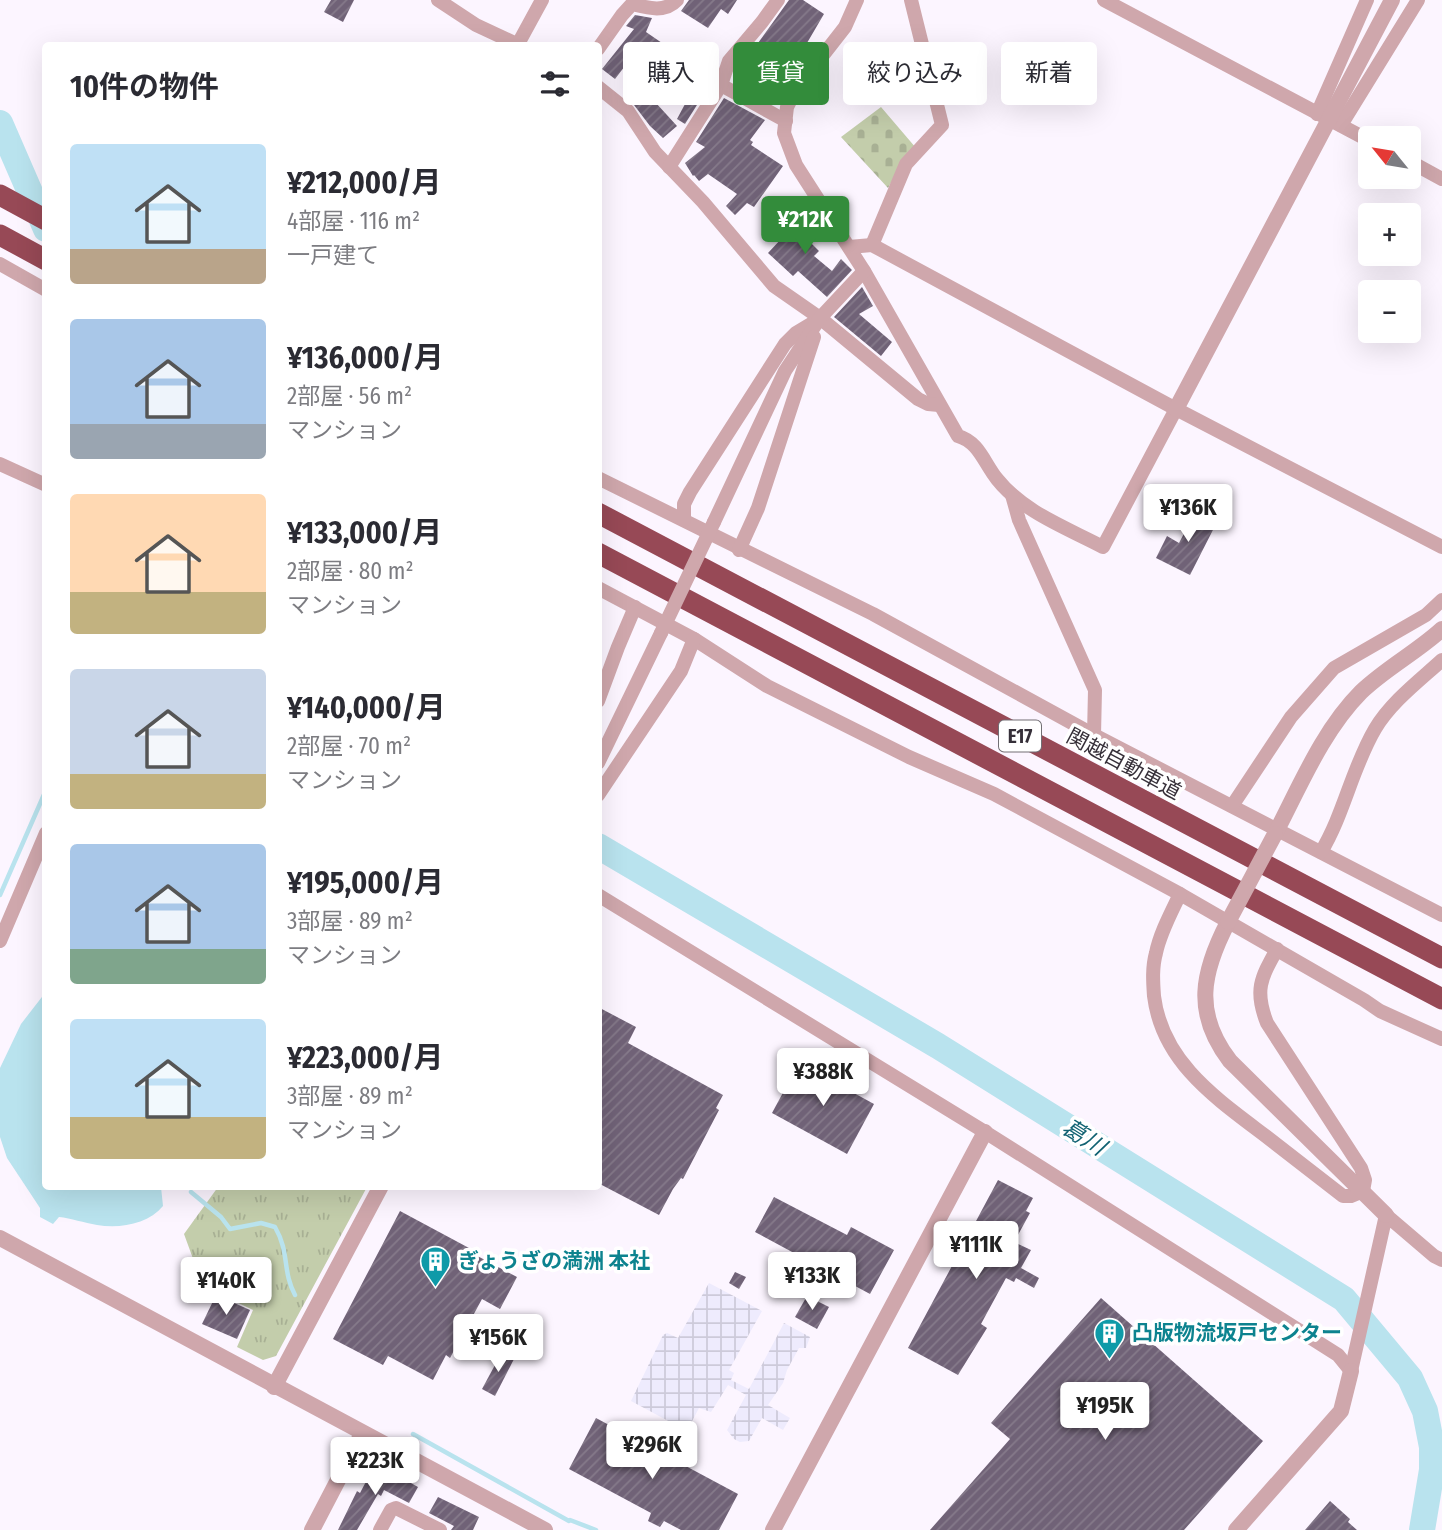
<!DOCTYPE html>
<html lang="ja">
<meta charset="utf-8">
<style>
body{margin:0;font-family:"Fira Sans Condensed","Noto Sans JP",sans-serif;background:#f7f7f7;color:#2b2b33;height:100vh;display:flex;flex-direction:column;font-size:26px;white-space:nowrap}
*{box-sizing:border-box;margin:0}
p{font-size:23px;color:#7c7c81}
.icon{flex:none;width:38px;height:38px;fill:none;stroke:currentColor;stroke-width:2;stroke-linecap:round;stroke-linejoin:round}
.map{position:relative;flex:1;overflow:hidden}
.drawer{position:absolute;left:42px;top:42px;width:560px;height:1148px;display:flex;flex-direction:column;background:#fff;border-radius:7px;box-shadow:0 7px 28px #0002}
.drawer>*{flex:none}
.banner{position:absolute;left:623px;top:42px;width:665px;height:63px;display:flex;gap:14px}
.needle{width:46px;rotate:300deg}
.buttons{position:absolute;left:1358px;top:126px;display:grid;gap:14px}
.buttons a{display:grid;place-items:center;width:63px;height:63px;border-radius:7px;background:#fff;box-shadow:0 7px 28px #0002;font-size:35px}
.price{position:absolute;translate:-50% -60px;padding:0 16px;border-radius:7px;background:#fff;color:#222;font-size:23px;line-height:46px;filter:drop-shadow(0 2px 4px #0008)}
.price::after{content:'';position:absolute;left:50%;top:42px;width:21px;height:16px;margin-left:-10px;background:inherit;clip-path:polygon(0 0,100% 0,50% 100%)}
.price.selected{background:#338c3b;color:#fff}
ul{padding:0;list-style:none}
li{display:flex;align-items:center;gap:21px;height:175px;padding:0 28px}
li span{display:grid;place-items:center;flex:none;width:196px;height:140px;border-radius:7px;color:#555}
li>.icon{margin-inline-start:auto}
span .icon{width:84px;height:84px;fill:#fffc;stroke-width:1}
li b{font-size:30px}
h2{display:flex;justify-content:space-between;align-items:center;height:84px;padding:0 28px;font-size:30px}
.tag{padding:0 24px;border-radius:7px;background:#fff;box-shadow:0 7px 28px #0002;font-size:24px;line-height:63px}
.tag.selected{background:#338c3b;color:#fff}
.map>svg:first-child{display:block}
.industrial{fill:url(#industrial-grid)}
.cemetery{fill:url(#cemetery-stones)}
.park{fill:url(#park-tufts)}
.water{fill:#b9e3ee}
.lines{fill:none;stroke-linecap:round;stroke-linejoin:round}
.stream{stroke:#b9e3ee;stroke-width:4.5}
.river{stroke:#b9e3ee;stroke-width:26}
.building{fill:url(#building-hatch)}
.minor{stroke:#cfa7ac;stroke-width:14}
.tertiary{stroke:#cfa7ac;stroke-width:16}
.motorway{stroke:#974956;stroke-width:21}
.minor-bridge{stroke:#cfa7ac;stroke-width:14}
.tertiary-bridge{stroke:#cfa7ac;stroke-width:16}
.labels{text-anchor:middle;stroke-width:7;stroke-linejoin:round;paint-order:stroke}
.shield{fill:#fff;stroke:#726e74;stroke-width:2}
.shield-label{font-size:19px;font-weight:bold;fill:#363039}
.street-label{font-size:21px;fill:#363039;stroke:#fff}
.culture-label{font-size:21px;font-weight:bold;fill:#0d838f;stroke:#fff;text-anchor:start}
.water-label{font-size:23px;font-style:italic;fill:#116272;stroke:#fff}
</style>
<div class="map">
<svg width="1442" height="1530" viewBox="0 0 1442 1530">
<defs>
<pattern id="industrial-grid" width="8" height="8" patternUnits="userSpaceOnUse" patternTransform="scale(1.75)"><rect width="8" height="8" fill="#eeebfd"/><path d="M0 4h8M4 0v8" fill="none" stroke="#cdcada"/></pattern>
<pattern id="cemetery-stones" width="16" height="16" patternUnits="userSpaceOnUse" patternTransform="scale(1.75)"><rect width="16" height="16" fill="#c3cdab"/><path d="M2 7V4a2 2 0 0 1 4 0v3zM10 15v-3a2 2 0 0 1 4 0v3z" fill="#a8b094"/></pattern>
<pattern id="park-tufts" width="24" height="20" patternUnits="userSpaceOnUse" patternTransform="scale(1.75)"><rect width="24" height="20" fill="#c3cdab"/><path d="M3 7l-1-3M5 7V3M7 7l1-3M15 17l-1-3M17 17v-4M19 17l1-3" fill="none" stroke="#a8b094"/></pattern>
<pattern id="building-hatch" width="6" height="6" patternUnits="userSpaceOnUse" patternTransform="scale(1.75)"><rect width="6" height="6" fill="#706277"/><path d="M-1 1l2-2M0 6l6-6M5 7l2-2" fill="none" stroke="#857a8a"/></pattern>
</defs>
<rect width="100%" height="100%" fill="#fcf5ff"/>
<path class="industrial" d="M709,1283L762,1311L729,1370L734,1373L731,1380L749,1389L784,1323L810,1337L806,1348H799L787,1370L783,1383L768,1405L790,1418L783,1430L762,1418L749,1441L740,1442L734,1439L727,1430L746,1395L728,1385L711,1412L699,1408L687,1431L631,1401L663,1335L667,1333L678,1338Z"/>
<path class="cemetery" d="M881,107L916,148L902,163L888,188L841,137Z"/>
<path class="park" d="M218,1187H367L276,1356L263,1360L237,1347L253,1310L203,1286L184,1234Z"/>
<path class="water" d="M45,993L46,1186L161,1187L163,1206C148,1224 120,1229 97,1225C84,1223 71,1218 59,1217L53,1224L40,1217V1208L7,1158L0,1137V1068L21,1024Z"/>
<g class="lines">
<g class="stream">
<path d="M0,895L46,790"/>
<path d="M191,1192L221,1217L230,1229L261,1223L275,1227C290,1253 282,1271 295,1295"/>
<path d="M413,1434L569,1521L570,1520L596,1530"/>
</g>
<g class="river">
<path d="M0,123L46,229"/>
<path d="M598,846L938,1046L1344,1299L1410,1378L1425,1411L1432,1447V1470L1422,1530"/>
</g>
</g>
<g class="building">
<path d="M331,0H354L343,22L324,12Z"/>
<path d="M689,0H737L728,14L721,9L708,28L681,11Z"/>
<path d="M789,0H803L824,14L790,72L795,75L787,85L763,71L751,91L733,80L735,75Z"/>
<path d="M635,15L652,18L646,32L662,43L659,48L683,64L656,103L677,126L663,138L650,126L631,101L648,86L645,83L647,81L625,66L615,79L602,69L634,29L626,26Z"/>
<path d="M708,61L717,66L712,81L685,124L677,119Z"/>
<path d="M724,98L765,120L750,140L753,142L751,145L783,166L754,207L747,203L735,215L726,206L737,194L708,174L699,181L694,175L693,176L685,163L705,147L696,142Z"/>
<path d="M791,212L815,238L810,242L819,251L814,256L832,271L841,259L852,270L827,297L798,271L793,276L768,253L782,238L772,227Z"/>
<path d="M862,287L873,306L859,314L892,342L881,356L834,317Z"/>
<path d="M1196,511L1217,522L1190,575L1156,558L1167,536L1179,543Z"/>
<path d="M598,1007L636,1027L628,1043L723,1095L716,1108L719,1110L683,1179L681,1178L673,1189L659,1215L598,1183Z"/>
<path d="M799,1063L874,1104L847,1154L772,1113Z"/>
<path d="M998,1180L1033,1198L1026,1211L1030,1213L1014,1242L1031,1250L1021,1268L1039,1278L1034,1288L1016,1278L1014,1282L1006,1278L981,1324L987,1328L958,1375L908,1348Z"/>
<path d="M774,1197L847,1235L851,1227L894,1250L870,1294L755,1232Z"/>
<path d="M400,1211L469,1248L468,1251L517,1277L500,1309L482,1299L450,1358L446,1355L433,1380L388,1356L383,1365L333,1339Z"/>
<path d="M735,1272L746,1277L739,1289L729,1283Z"/>
<path d="M216,1295L250,1310L237,1339L202,1324Z"/>
<path d="M807,1296L829,1307L817,1329L795,1317Z"/>
<path d="M1101,1298L1263,1441L1184,1530H930L1010,1439L991,1423Z"/>
<path d="M502,1352L514,1359L495,1396L482,1389Z"/>
<path d="M596,1418L738,1494L719,1530H681L664,1521L660,1527L648,1521L651,1513L569,1469Z"/>
<path d="M378,1469L400,1481L402,1478L418,1487L409,1503L384,1490L381,1496L378,1494L357,1530H338L357,1491L360,1493L371,1472L376,1474Z"/>
<path d="M438,1497L479,1517L473,1530H451L454,1526L429,1513Z"/>
<path d="M1330,1501L1350,1519L1348,1522L1357,1530H1305Z"/>
</g>
<g class="lines">
<g class="minor">
<path d="M438,0L476,25L521,46"/>
<path d="M857,0L845,27L795,91L787,107L784,133L796,165L864,271L958,436C979,442 984,463 997,479C1023,512 1067,528 1103,547L1176,409"/>
<path d="M1104,0L1370,141"/>
<path d="M518,44L542,0"/>
<path d="M598,49L622,15L632,4C648,8 665,13 677,0"/>
<path d="M721,85L786,121"/>
<path d="M598,87L628,111L655,152L703,202L774,286L820,318L918,399L928,404L939,405"/>
<path d="M1317,114L1367,0"/>
<path d="M1341,125L1418,0"/>
<path d="M1409,161L1442,179"/>
<path d="M669,167L721,85L729,61L762,22L778,0"/>
<path d="M872,245L906,164L942,125L911,0"/>
<path d="M849,247L872,245L1176,409L1442,547"/>
<path d="M0,264L46,290"/>
<path d="M0,464L46,485"/>
<path d="M598,478L873,614L1094,735L1442,915"/>
<path d="M1012,495L1019,520L1095,690L1094,735"/>
<path d="M684,520V504L690,492L785,344L796,333L816,321"/>
<path d="M714,522L785,371L820,318L864,271"/>
<path d="M739,550L758,508L814,337"/>
<path d="M598,588L694,639L767,686L909,757L994,794L1180,894L1364,1000L1380,1011L1442,1039"/>
<path d="M598,701L618,647L635,607"/>
<path d="M598,763L661,633"/>
<path d="M598,795L681,671L694,639"/>
<path d="M1232,806L1291,717L1334,668L1426,615L1442,600"/>
<path d="M1321,852C1344,814 1352,768 1375,729C1391,702 1419,681 1442,660"/>
<path d="M1180,894C1171,913 1160,933 1156,953C1152,967 1153,982 1154,996C1162,1061 1214,1097 1263,1134C1290,1155 1316,1175 1343,1196H1351L1363,1191L1365,1180L1361,1168L1267,1023C1254,990 1261,978 1277,949"/>
<path d="M598,895L985,1132L1338,1355L1351,1371"/>
<path d="M0,941L46,833"/>
<path d="M1351,1371L1386,1215L1434,1256L1442,1260"/>
<path d="M380,1530L391,1510L396,1508L440,1530"/>
</g>
<g class="tertiary">
<path d="M1176,409L1392,0"/>
<path d="M1275,834C1300,786 1323,730 1361,692C1386,668 1417,652 1442,629"/>
<path d="M1228,922C1202,972 1193,1013 1230,1061L1386,1215"/>
<path d="M0,1238L545,1530"/>
<path d="M274,1387L381,1186"/>
<path d="M312,1530L362,1434"/>
<path d="M773,1530L985,1132"/>
<path d="M1236,1530L1341,1411L1351,1371"/>
</g>
<g class="motorway">
<path d="M0,195L46,220"/>
<path d="M0,235L46,260"/>
<path d="M598,513L1442,958"/>
<path d="M598,553L1442,999"/>
</g>
<path class="minor-bridge" d="M661,633L714,522"/>
<path class="tertiary-bridge" d="M1228,922L1275,834"/>
</g>
<defs>
<symbol id="building-pin" viewBox="-11 -11 22 30"><path d="M0 17L-7.5 6A9.5 9.5 0 1 1 7.5 6Z" fill="#0f9aa8" stroke="#fff"/><path d="M-4-6H4V6H1V3H-1V6H-4ZM-2.5-4.3h1.7v1.8h-1.7ZM.8-4.3h1.7v1.8H.8ZM-2.5-1h1.7V.8h-1.7ZM.8-1h1.7V.8H.8Z" fill="#fff"/></symbol>
</defs>
<g fill-rule="evenodd">
<use href="#building-pin" x="418" y="1244" width="35" height="47"/>
<use href="#building-pin" x="1092" y="1316" width="35" height="47"/>
</g>
<g class="labels">
<rect class="shield" x="999" y="720.5" width="42" height="31" rx="5"/>
<g class="shield-label">
<text x="1020" y="743">E17</text>
</g>
<g class="street-label">
<text transform="translate(1124 764) rotate(28)" y="7">関越自動車道</text>
</g>
<g class="culture-label">
<text x="458" y="1268">ぎょうざの満洲 本社</text>
<text x="1132" y="1340">凸版物流坂戸センター</text>
</g>
<g class="water-label">
<text transform="translate(1084 1137) rotate(32)" y="8">葛川</text>
</g>
</g>
</svg>
<div class="buttons">
<a><svg class="needle" viewBox="-14 -14 28 28"><path d="M0-13l5 13h-10z" fill="#e53935"/><path d="M0 13l5-13h-10z" fill="#7c7c81"/></svg></a>
<a>+</a>
<a>−</a>
</div>
<b class="price selected" style="left:805px;top:256px">¥212K</b>
<b class="price" style="left:1188px;top:544px">¥136K</b>
<b class="price" style="left:823px;top:1108px">¥388K</b>
<b class="price" style="left:976px;top:1281px">¥111K</b>
<b class="price" style="left:812px;top:1312px">¥133K</b>
<b class="price" style="left:226px;top:1317px">¥140K</b>
<b class="price" style="left:498px;top:1374px">¥156K</b>
<b class="price" style="left:1105px;top:1442px">¥195K</b>
<b class="price" style="left:652px;top:1481px">¥296K</b>
<b class="price" style="left:375px;top:1497px">¥223K</b>
<div class="banner">
<a class="tag">購入</a>
<a class="tag selected">賃貸</a>
<a class="tag">絞り込み</a>
<a class="tag">新着</a>
</div>
<section class="drawer">
<h2>10件の物件<svg class="icon" aria-label="filters" viewBox="0 0 24 24"><path d="M4 7h16M4 17h16"/><circle cx="9" cy="7" r="2"/><circle cx="15" cy="17" r="2"/></svg></h2>
<ul>
<li><span style="background:linear-gradient(#bfe0f5 75%,#b9a48a 0)"><svg class="icon" aria-label="home" viewBox="0 0 24 24"><path d="M3 11l9-7 9 7M6 9v11h12V9"/></svg></span><div><b>¥212,000/月</b><p>4部屋 · 116 m²</p><p>一戸建て</p></div></li>
<li><span style="background:linear-gradient(#a9c7e8 75%,#9aa5b1 0)"><svg class="icon" aria-label="home" viewBox="0 0 24 24"><path d="M3 11l9-7 9 7M6 9v11h12V9"/></svg></span><div><b>¥136,000/月</b><p>2部屋 · 56 m²</p><p>マンション</p></div></li>
<li><span style="background:linear-gradient(#ffd9b3 70%,#c2b280 0)"><svg class="icon" aria-label="home" viewBox="0 0 24 24"><path d="M3 11l9-7 9 7M6 9v11h12V9"/></svg></span><div><b>¥133,000/月</b><p>2部屋 · 80 m²</p><p>マンション</p></div></li>
<li><span style="background:linear-gradient(#c9d6e8 75%,#c2b280 0)"><svg class="icon" aria-label="home" viewBox="0 0 24 24"><path d="M3 11l9-7 9 7M6 9v11h12V9"/></svg></span><div><b>¥140,000/月</b><p>2部屋 · 70 m²</p><p>マンション</p></div></li>
<li><span style="background:linear-gradient(#a9c7e8 75%,#7fa58c 0)"><svg class="icon" aria-label="home" viewBox="0 0 24 24"><path d="M3 11l9-7 9 7M6 9v11h12V9"/></svg></span><div><b>¥195,000/月</b><p>3部屋 · 89 m²</p><p>マンション</p></div></li>
<li><span style="background:linear-gradient(#bfe0f5 70%,#c2b280 0)"><svg class="icon" aria-label="home" viewBox="0 0 24 24"><path d="M3 11l9-7 9 7M6 9v11h12V9"/></svg></span><div><b>¥223,000/月</b><p>3部屋 · 89 m²</p><p>マンション</p></div></li>
</ul>
</section>
</div>
